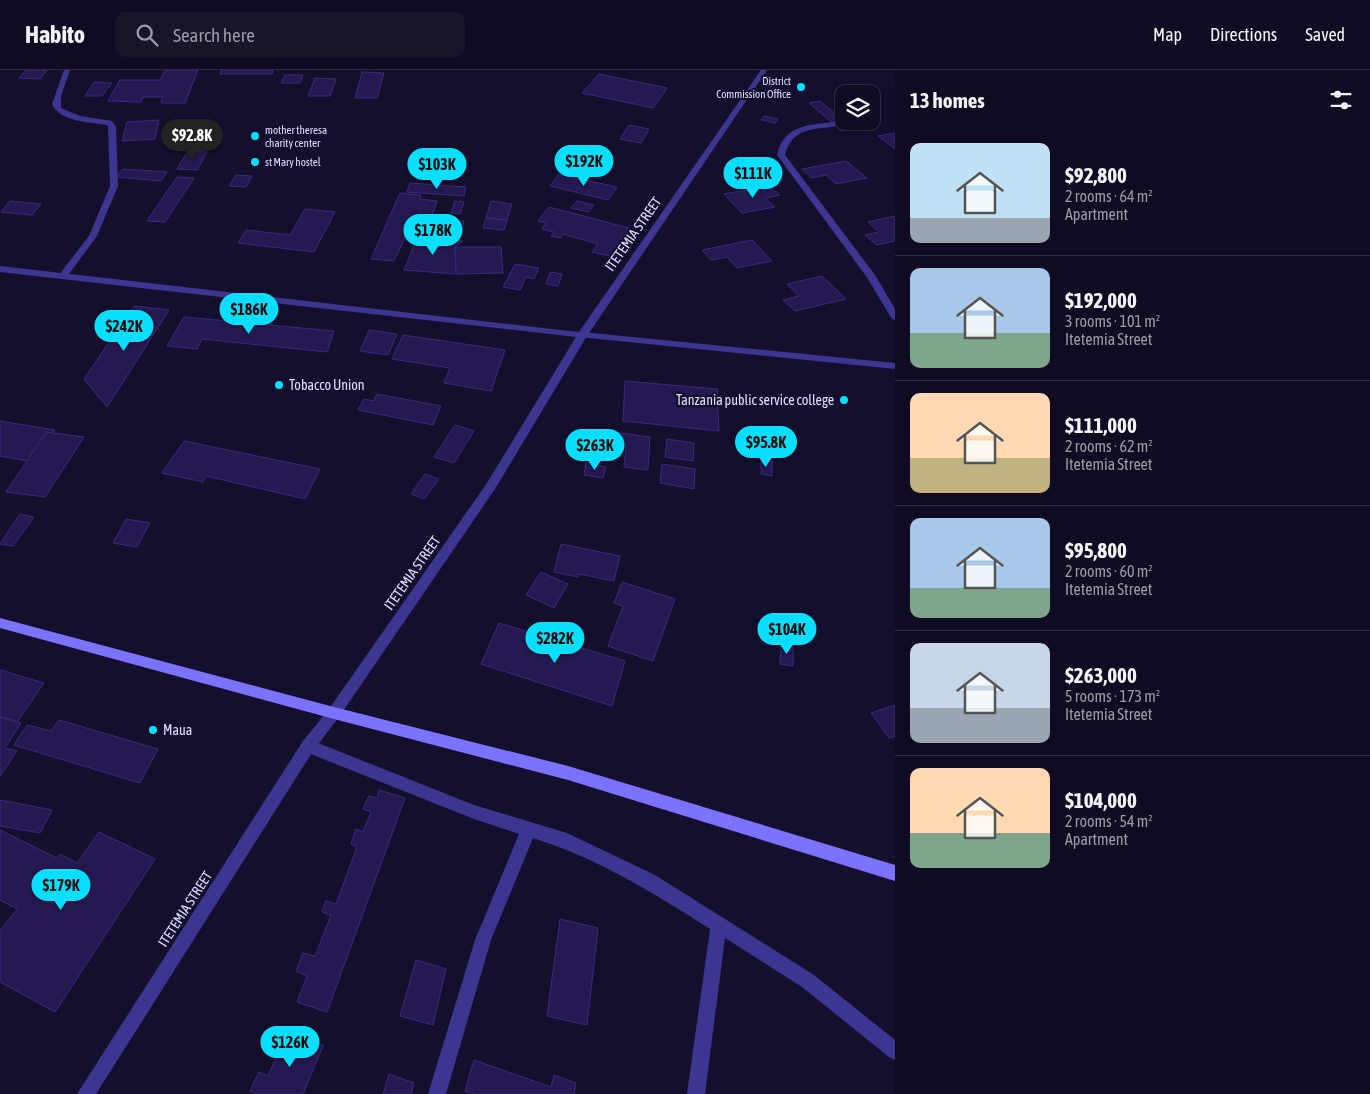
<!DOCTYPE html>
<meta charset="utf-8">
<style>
body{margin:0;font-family:"Asap Condensed",sans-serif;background:#19142a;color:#f1f3f6;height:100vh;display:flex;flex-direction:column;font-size:19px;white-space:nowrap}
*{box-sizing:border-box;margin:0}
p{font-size:16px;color:#9c9ba5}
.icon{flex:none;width:28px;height:28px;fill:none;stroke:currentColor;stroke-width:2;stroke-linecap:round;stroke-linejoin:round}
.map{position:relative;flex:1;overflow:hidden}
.details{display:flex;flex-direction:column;background:#100b22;width:475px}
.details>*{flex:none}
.controls{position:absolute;left:835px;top:15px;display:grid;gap:10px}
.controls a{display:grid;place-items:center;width:45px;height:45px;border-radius:10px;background:#100b22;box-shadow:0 5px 20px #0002,0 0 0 1px #302b40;font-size:25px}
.price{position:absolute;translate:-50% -42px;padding:0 11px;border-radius:18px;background:#08deff;color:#111;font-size:16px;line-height:32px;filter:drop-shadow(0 1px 2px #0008)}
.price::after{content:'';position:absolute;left:50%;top:30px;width:15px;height:11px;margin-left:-8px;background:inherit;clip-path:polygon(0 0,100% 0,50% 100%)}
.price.on{background:#222;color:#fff}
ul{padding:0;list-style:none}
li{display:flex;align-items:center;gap:15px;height:125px;padding:0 15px}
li+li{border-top:1px solid #302b40}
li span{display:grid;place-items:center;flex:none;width:140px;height:100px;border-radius:10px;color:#555}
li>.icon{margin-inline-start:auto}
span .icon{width:60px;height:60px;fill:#fffc;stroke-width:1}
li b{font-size:21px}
h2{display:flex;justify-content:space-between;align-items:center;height:60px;padding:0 15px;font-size:21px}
header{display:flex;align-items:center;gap:30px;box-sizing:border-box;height:70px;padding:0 25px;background:#100b22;border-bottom:1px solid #302b40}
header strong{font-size:24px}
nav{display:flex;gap:28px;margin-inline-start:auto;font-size:18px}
.search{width:350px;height:45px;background:#19142a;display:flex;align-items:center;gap:12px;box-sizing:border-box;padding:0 18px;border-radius:10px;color:#9c9ba5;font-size:19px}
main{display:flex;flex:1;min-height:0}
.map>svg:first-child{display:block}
.building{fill:#261951;stroke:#3d297f}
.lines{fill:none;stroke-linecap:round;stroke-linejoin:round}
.service{fill:#3c3691;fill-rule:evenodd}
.minor{fill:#3c3691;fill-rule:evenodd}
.secondary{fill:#7b73ff;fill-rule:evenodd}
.poi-dot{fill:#08deff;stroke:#150f2e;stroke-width:2}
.labels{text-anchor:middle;stroke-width:4.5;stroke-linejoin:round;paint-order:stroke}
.far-poi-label{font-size:11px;fill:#e1dcff;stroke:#150f2e;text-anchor:start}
.street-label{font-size:14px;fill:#e1dcff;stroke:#150f2e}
.poi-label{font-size:14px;fill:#e1dcff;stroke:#150f2e;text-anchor:start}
</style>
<header>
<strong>Habito</strong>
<div class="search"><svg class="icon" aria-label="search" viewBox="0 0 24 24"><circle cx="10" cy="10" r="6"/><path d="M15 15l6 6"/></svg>Search here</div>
<nav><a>Map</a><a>Directions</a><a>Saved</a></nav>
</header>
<main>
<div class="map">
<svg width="895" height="1024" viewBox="0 0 895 1024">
<rect width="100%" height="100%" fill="#150f2e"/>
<g class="building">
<path d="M26,0H47L40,9L19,8Z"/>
<path d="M165,0H198L185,33H161L163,27H143L141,32L108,31L120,10H160Z"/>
<path d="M221,0H273L272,4H220Z"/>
<path d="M362,2L384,3L377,28H355Z"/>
<path d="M599,4L667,18L653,38L582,23Z"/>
<path d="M285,5H303L300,13H281Z"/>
<path d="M315,8L336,9L330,26H308Z"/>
<path d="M94,12L112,13L102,26H85Z"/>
<path d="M820,31L844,51L854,59L842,61L809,33Z"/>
<path d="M764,46L778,49L775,53L761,50Z"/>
<path d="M159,50L155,69L122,71L127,52Z"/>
<path d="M629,55L649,59L641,73L620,69Z"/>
<path d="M895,63V79L878,66Z"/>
<path d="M188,81L207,82L197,100L177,99Z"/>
<path d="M846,91L867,108L836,114L826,105L812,108L802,99Z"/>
<path d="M123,99L167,102L161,111L116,107Z"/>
<path d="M559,104L617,117L608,130L550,116Z"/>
<path d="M236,105L252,106L246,117L229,116Z"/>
<path d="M177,107L194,108L165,152L147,151Z"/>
<path d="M410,113L466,117L464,126L407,122Z"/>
<path d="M770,116L780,125L765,128L775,137L742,143L724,124Z"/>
<path d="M400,123L421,125L420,129L437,131L428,157L411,155L394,191L371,189Z"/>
<path d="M10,131L41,134L32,145L1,142Z"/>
<path d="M455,131L464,132L460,144L451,143Z"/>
<path d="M491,131L512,134L507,150L486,148Z"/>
<path d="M577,131L594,135L588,142L571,138Z"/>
<path d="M549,137L629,158L610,186L592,182L598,174L563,164L560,168L551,166L554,162L542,159L546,153L538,151Z"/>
<path d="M305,139L335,142L314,182L238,173L246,160L290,165Z"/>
<path d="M895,146V171L877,175L865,165L879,162L868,152Z"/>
<path d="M486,148L507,150L504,160L483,158Z"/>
<path d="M452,151H464L461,166H450Z"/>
<path d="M418,166L463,171L455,177L456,204L404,200Z"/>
<path d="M752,170L772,191L737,198L727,187L711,190L702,180Z"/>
<path d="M455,177H501L503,203L456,204Z"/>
<path d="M515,194L539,198L534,209L526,207L520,220L503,217Z"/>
<path d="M550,202L562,204L558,216L546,214Z"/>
<path d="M822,206L846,229L795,241L783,230L799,226L787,214Z"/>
<path d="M134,236L169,240L107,337L84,309Z"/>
<path d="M184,247L334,261L327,282L202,269L197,279L167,276Z"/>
<path d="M369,260L397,264L388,285L360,281Z"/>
<path d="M403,265L505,280L491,321L444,313L450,298L392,289Z"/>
<path d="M625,311L717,319L719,361L623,351Z"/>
<path d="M377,324L441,336L433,355L358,340L364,329L374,331Z"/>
<path d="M0,351L55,360L33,392L0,386Z"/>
<path d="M455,355L474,361L454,393L434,387Z"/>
<path d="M606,361L650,367L648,400L624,397L626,376L605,374Z"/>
<path d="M46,362L84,367L45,427L6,422Z"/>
<path d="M667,369L694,373L693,391L665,387Z"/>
<path d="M184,371L320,399L305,429L206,406L203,412L162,403Z"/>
<path d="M761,389L772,391V406L761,404Z"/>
<path d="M586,393L606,397L603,408L584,405Z"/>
<path d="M662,394L695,399L694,419L660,413Z"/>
<path d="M425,404L439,409L424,429L411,424Z"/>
<path d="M20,444L34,447L13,476L0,474Z"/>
<path d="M126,449L150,453L137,477L113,473Z"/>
<path d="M561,474L620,486L614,511L579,504L578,507L554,502Z"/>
<path d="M541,502L568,514L554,538L526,525Z"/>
<path d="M622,512L675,529L653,591L608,576L623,536L614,533Z"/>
<path d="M499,553L625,591L612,636L481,594Z"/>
<path d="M781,574L793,576V596L780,594Z"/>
<path d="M0,600L44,613L17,652L0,647Z"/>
<path d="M895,635V666L889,668L871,643Z"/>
<path d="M0,647L21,653L5,678L17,681L0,706Z"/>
<path d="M59,650L158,679L140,713L14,675L27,655L51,661Z"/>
<path d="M379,720L405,728L327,942L297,932L307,906L296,901L303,883L315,886L331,845L322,842L326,831L336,834L357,777L351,774L356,759L363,762L371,742L363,739L369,726L377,728Z"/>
<path d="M0,730L52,740L40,763L0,756Z"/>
<path d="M0,760L57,788L60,784L77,793L99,762L155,789L55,942L0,912V861L17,839L0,830Z"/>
<path d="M560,849L598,858L587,955L547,946Z"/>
<path d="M416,890L446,899L433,955L400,946Z"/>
<path d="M287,961L323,976L303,1024H256L250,1021L259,1002L268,1006Z"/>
<path d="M474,990L551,1017L554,1005L576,1013L574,1024H474L465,1021Z"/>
<path d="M389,1004L414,1013L411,1024H383Z"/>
</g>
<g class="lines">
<g class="service">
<path d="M64,0H70L61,26V38L80,46L112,51L116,57L118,116L97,166L66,208L63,209L58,206L89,166L110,116L108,57L107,55C89,52 60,52 52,34Z"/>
<path d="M834,52L838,54L837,56C813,60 792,57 785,85L875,205L895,239V250L892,249L866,206L777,85C784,55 808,55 834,52Z"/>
<path d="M582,262L895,293V299L579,267V263Z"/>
<path d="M308,669L474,735L567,763L655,805L814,905L895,970V990L889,987L802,917L725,868L705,1024H687L710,859C654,823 597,788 533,768L491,870L446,1024H428L475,870L519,764L474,749L303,681L301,676L303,671Z"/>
</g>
<path class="minor" d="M761,0H767L587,266L495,419L339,647L313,681L96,1024H77L303,671L329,639L487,413L576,267L0,202V196L579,262Z"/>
<path class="secondary" d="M0,548L334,637L568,696L895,795V811L568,710L334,649L0,558Z"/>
</g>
<g class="poi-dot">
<circle cx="801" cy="17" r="5"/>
<circle cx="255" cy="66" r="5"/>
<circle cx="255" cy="92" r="5"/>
<circle cx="279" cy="315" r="5"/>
<circle cx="844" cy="330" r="5"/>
<circle cx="153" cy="660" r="5"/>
</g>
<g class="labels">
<g class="far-poi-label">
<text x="791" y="15" text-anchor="end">District<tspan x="791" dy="13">Commission Office</tspan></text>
<text x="265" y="64">mother theresa<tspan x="265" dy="13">charity center</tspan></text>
<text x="265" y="96">st Mary hostel</text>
</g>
<g class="street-label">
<text transform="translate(633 164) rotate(-55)" y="5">ITETEMIA STREET</text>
<text transform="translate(412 503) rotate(-55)" y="5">ITETEMIA STREET</text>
<text transform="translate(185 839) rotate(-57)" y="5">ITETEMIA STREET</text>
</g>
<g class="poi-label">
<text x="289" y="320">Tobacco Union</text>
<text x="834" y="335" text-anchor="end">Tanzania public service college</text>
<text x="163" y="665">Maua</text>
</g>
</g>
</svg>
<div class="controls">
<a><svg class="icon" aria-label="layers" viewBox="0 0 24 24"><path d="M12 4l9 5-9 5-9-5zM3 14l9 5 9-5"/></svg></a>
</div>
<b class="price on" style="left:192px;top:91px">$92.8K</b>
<b class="price" style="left:584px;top:117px">$192K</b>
<b class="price" style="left:437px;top:120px">$103K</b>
<b class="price" style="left:753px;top:129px">$111K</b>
<b class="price" style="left:433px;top:186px">$178K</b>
<b class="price" style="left:249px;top:265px">$186K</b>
<b class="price" style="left:124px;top:282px">$242K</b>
<b class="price" style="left:766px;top:398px">$95.8K</b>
<b class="price" style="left:595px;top:401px">$263K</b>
<b class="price" style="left:787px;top:585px">$104K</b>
<b class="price" style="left:555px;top:594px">$282K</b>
<b class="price" style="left:61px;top:841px">$179K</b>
<b class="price" style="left:290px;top:998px">$126K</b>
</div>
<section class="details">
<h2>13 homes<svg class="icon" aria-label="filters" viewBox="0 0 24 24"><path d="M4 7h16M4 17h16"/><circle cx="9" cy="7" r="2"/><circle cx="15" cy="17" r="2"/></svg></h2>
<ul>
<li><span style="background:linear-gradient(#bfe0f5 75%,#9aa5b1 0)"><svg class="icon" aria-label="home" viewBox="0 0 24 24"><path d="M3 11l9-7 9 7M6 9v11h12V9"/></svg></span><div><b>$92,800</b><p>2 rooms · 64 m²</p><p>Apartment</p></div></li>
<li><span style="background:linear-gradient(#a9c7e8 65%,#7fa58c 0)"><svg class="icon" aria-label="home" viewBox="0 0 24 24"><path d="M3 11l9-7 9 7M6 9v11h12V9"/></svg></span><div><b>$192,000</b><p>3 rooms · 101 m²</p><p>Itetemia Street</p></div></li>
<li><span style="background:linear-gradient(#ffd9b3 65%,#c2b280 0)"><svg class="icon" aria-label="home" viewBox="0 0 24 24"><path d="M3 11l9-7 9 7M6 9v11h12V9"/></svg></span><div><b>$111,000</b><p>2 rooms · 62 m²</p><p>Itetemia Street</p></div></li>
<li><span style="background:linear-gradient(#a9c7e8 70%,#7fa58c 0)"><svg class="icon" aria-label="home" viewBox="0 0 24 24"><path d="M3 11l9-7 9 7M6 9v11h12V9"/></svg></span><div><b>$95,800</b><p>2 rooms · 60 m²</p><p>Itetemia Street</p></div></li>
<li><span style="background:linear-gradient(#c9d6e8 65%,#9aa5b1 0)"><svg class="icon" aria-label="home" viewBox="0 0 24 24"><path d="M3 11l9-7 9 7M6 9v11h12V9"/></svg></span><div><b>$263,000</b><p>5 rooms · 173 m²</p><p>Itetemia Street</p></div></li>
<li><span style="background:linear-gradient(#ffd9b3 65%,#7fa58c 0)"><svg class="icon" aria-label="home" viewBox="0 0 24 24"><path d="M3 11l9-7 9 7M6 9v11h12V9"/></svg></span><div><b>$104,000</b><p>2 rooms · 54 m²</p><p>Apartment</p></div></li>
</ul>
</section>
</main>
